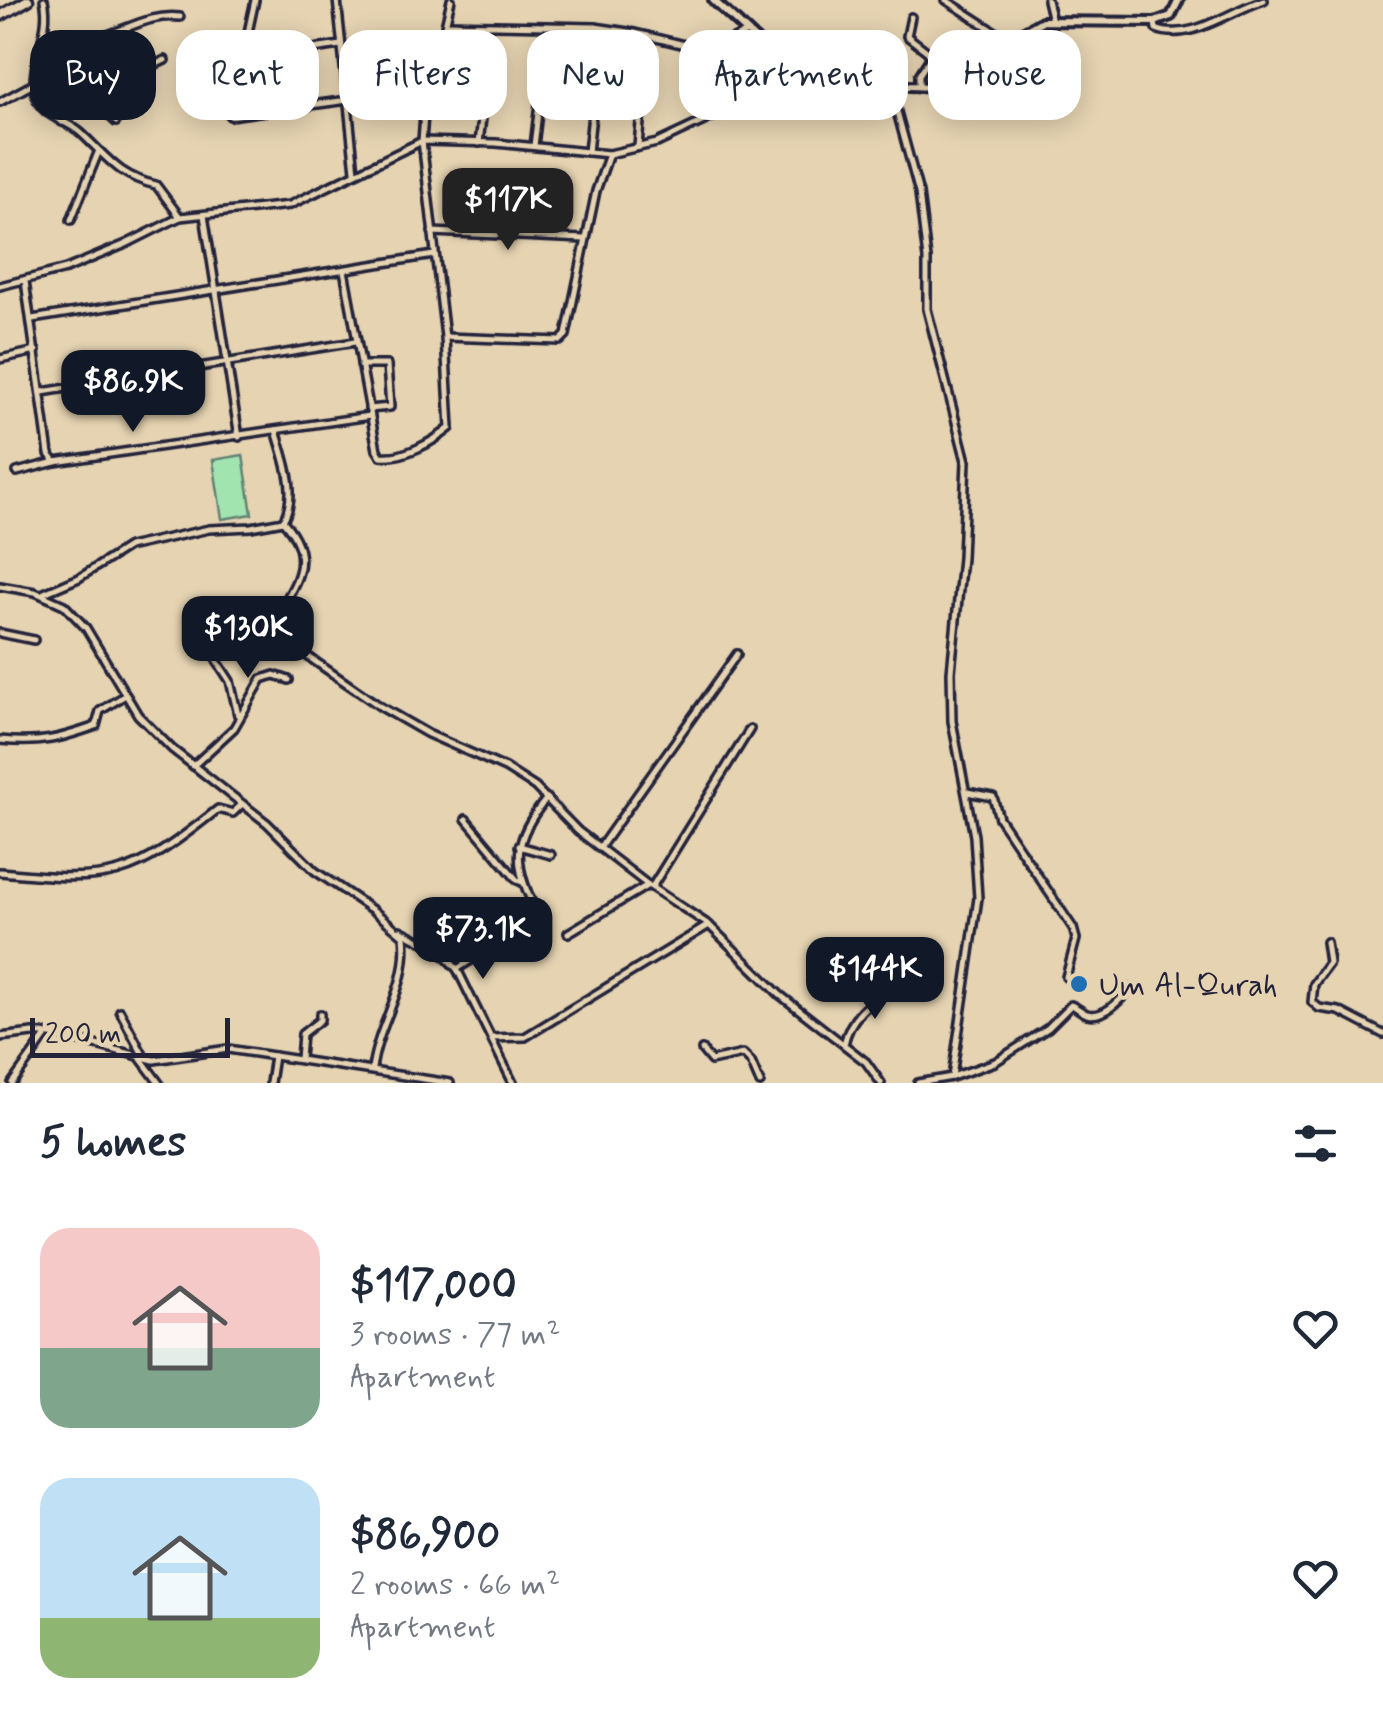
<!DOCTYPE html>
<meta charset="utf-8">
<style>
body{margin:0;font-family:Mynerve,sans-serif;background:#f2f2f3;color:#1f2937;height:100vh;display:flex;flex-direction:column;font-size:38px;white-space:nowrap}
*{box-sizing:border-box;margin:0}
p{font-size:32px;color:#747a83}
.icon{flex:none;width:55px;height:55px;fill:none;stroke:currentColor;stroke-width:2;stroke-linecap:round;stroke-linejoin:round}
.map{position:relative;height:1083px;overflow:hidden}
.details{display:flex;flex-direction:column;background:#fff;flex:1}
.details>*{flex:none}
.top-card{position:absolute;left:30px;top:30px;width:1325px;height:90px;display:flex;gap:20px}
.scale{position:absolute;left:30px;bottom:25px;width:200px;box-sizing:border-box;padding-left:10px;border:5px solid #22223b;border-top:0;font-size:28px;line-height:35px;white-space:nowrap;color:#22223b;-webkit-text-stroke:8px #e5d3b1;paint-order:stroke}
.price{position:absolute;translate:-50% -85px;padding:0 22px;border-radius:20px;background:#111827;color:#fff;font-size:32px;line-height:65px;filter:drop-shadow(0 2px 5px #0008)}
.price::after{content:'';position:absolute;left:50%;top:60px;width:30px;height:22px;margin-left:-15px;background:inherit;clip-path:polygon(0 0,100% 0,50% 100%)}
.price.current{background:#222;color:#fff}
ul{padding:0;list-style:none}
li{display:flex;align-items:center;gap:30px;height:250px;padding:0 40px}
li span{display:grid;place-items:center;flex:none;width:280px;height:200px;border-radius:30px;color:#555}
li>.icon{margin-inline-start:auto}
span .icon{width:120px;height:120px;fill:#fffc;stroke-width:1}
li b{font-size:42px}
h2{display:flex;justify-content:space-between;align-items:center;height:120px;padding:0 40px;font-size:42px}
.pill{padding:0 35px;border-radius:30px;background:#fff;box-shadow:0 5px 25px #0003;font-size:35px;line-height:90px}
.pill.current{background:#111827;color:#fff}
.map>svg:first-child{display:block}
.green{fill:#a2e4af;stroke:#628375;stroke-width:2.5}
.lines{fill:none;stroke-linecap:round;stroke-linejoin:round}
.minor-casing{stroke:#22223b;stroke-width:12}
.tertiary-casing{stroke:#22223b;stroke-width:14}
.secondary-casing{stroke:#22223b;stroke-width:15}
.minor{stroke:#e5d3b1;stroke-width:5}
.tertiary{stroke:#e5d3b1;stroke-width:6}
.secondary{stroke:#e5d3b1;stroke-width:8}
.poi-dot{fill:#1f6fb2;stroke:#e5d3b1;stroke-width:4}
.labels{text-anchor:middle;stroke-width:8;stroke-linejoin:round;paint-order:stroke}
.poi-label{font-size:32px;fill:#22223b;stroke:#e5d3b1;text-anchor:start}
</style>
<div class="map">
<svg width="1383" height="1083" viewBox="0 0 1383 1083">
<rect width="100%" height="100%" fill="#e5d3b1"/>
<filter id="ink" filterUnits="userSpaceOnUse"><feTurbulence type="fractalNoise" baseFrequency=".01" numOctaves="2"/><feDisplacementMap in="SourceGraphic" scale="20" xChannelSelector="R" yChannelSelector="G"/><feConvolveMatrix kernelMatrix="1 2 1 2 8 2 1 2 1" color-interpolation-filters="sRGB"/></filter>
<g filter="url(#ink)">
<path class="green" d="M243,455L252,514L222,519L213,460Z"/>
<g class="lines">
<defs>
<g id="minor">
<path d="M44,0C52,31 29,62 35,93C40,118 66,119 81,133C108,158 118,176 156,185L180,217"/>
<path d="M255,0L230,116L348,100"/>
<path d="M337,0L355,171"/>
<path d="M946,0L1008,40"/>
<path d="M1047,0L1052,21"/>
<path d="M911,17L907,36L928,52L930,58L919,75V86"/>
<path d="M1155,22L1156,29C1190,43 1231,10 1264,0"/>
<path d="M446,24L595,27L635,33L710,51L745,33"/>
<path d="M42,43C60,39 78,42 97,38C126,31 150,13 180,17"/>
<path d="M930,58L959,40"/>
<path d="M243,59L341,45"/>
<path d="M781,59L795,97"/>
<path d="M872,79L880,95L896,108L919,193L927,259V309L966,461L962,558L951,672L952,721L974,836L978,898L952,1077"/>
<path d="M91,99L116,122"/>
<path d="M0,102L35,83"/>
<path d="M62,122C86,93 131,76 165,60"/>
<path d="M479,143L487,77"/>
<path d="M534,146L542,79"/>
<path d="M638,147L647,36"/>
<path d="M588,152L598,58L595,27"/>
<path d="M204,215L239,437"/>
<path d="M71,220L98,153"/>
<path d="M432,232L584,239"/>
<path d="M344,270L377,450L381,456C403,459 433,442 450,428L445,337L422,141L424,115L451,0"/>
<path d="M25,281L49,454L55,462L370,416"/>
<path d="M0,286L66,269L126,244L180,217L290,205L422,141L496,143L609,154L657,143L721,113L763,99L880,95"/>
<path d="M32,319L434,255"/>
<path d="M445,337L560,341L566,335L596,191L609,154"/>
<path d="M0,359L36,351"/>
<path d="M361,365H387L390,407L369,409"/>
<path d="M42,392L355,342"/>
<path d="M17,472L55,462"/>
<path d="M0,586L35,592L64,605L86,628L138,715L172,749L267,823L315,871L374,911L404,936C410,986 378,1022 372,1069"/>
<path d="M44,593L79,578L128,547L209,529L251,527L283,521C299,493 284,459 276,430"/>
<path d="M277,615C298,580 315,557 283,521"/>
<path d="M0,633L34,640"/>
<path d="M300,651L381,707L428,734L505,768L535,787L578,831L648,885L709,925L780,995L866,1062L881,1083"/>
<path d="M217,661L230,681L238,715"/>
<path d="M0,740C40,744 59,739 96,726L100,711L124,696"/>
<path d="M193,766L234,728L262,679L274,675L289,680"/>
<path d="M967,792L993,797L999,818L1073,928L1076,939L1066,977"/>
<path d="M466,819L517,880L522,882"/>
<path d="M519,846L551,855"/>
<path d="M601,846L737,654"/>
<path d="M0,872C113,883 129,880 218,809L233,813L242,804"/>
<path d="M652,887L750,729"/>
<path d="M400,930L439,950L457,969L513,1083"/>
<path d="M568,933L648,885"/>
<path d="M1326,942L1329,963L1314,984L1312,1002L1319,1008L1339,1011L1383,1034"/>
<path d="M457,969L531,922L535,909C512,862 513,839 547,798"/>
<path d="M120,1011L142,1053L141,1059L159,1083"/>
<path d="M0,1037L33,1033L65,1037L154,1060L228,1049L450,1083"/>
<path d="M492,1038L525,1037L709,925"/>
<path d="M844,1044C850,1017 867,1005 890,989"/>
<path d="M702,1050L711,1061L743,1054L751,1062L760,1083"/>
<path d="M300,1059L302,1034L320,1020V1014"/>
<path d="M12,1083L46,1036"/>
<path d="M270,1083L274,1056"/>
<path d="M918,1083L952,1077L995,1062L1048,1028L1071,1005C1077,1007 1081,1012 1087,1014C1104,1019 1121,999 1131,988"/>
</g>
<path id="tertiary" d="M713,0L769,52L788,62L909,86L933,87L967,73L1008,40L1042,21L1155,22L1171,16L1179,0"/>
<path id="secondary" d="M0,16L28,0"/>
</defs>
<use href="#minor" class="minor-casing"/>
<use href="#tertiary" class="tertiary-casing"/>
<use href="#secondary" class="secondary-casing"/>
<use href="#minor" class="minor"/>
<use href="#tertiary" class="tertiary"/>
<use href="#secondary" class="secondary"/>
</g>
</g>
<circle class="poi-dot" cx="1079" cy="984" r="10"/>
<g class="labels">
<g class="poi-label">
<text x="1099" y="995">Um Al-Qurah</text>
</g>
</g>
</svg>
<div class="scale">200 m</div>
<b class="price current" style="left:508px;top:253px">$117K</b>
<b class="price" style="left:133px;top:435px">$86.9K</b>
<b class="price" style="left:248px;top:681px">$130K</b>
<b class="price" style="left:483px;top:982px">$73.1K</b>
<b class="price" style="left:875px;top:1022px">$144K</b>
<div class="top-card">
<a class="pill current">Buy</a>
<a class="pill">Rent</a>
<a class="pill">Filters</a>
<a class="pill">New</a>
<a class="pill">Apartment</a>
<a class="pill">House</a>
</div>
</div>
<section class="details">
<h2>5 homes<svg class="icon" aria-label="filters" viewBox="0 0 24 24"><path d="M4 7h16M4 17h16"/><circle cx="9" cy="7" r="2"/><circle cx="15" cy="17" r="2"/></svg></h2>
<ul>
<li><span style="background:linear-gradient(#f6c9c9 60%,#7fa58c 0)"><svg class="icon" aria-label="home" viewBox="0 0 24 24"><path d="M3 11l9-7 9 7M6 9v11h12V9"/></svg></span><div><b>$117,000</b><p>3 rooms · 77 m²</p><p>Apartment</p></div><svg class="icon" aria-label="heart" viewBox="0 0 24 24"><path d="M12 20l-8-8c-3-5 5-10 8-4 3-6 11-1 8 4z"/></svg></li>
<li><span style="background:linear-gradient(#bfe0f5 70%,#8fb573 0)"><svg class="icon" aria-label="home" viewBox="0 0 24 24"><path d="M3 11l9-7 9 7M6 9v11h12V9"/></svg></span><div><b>$86,900</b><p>2 rooms · 66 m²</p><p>Apartment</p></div><svg class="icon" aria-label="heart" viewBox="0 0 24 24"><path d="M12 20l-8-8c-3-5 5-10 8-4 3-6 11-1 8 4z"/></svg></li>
</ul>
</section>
